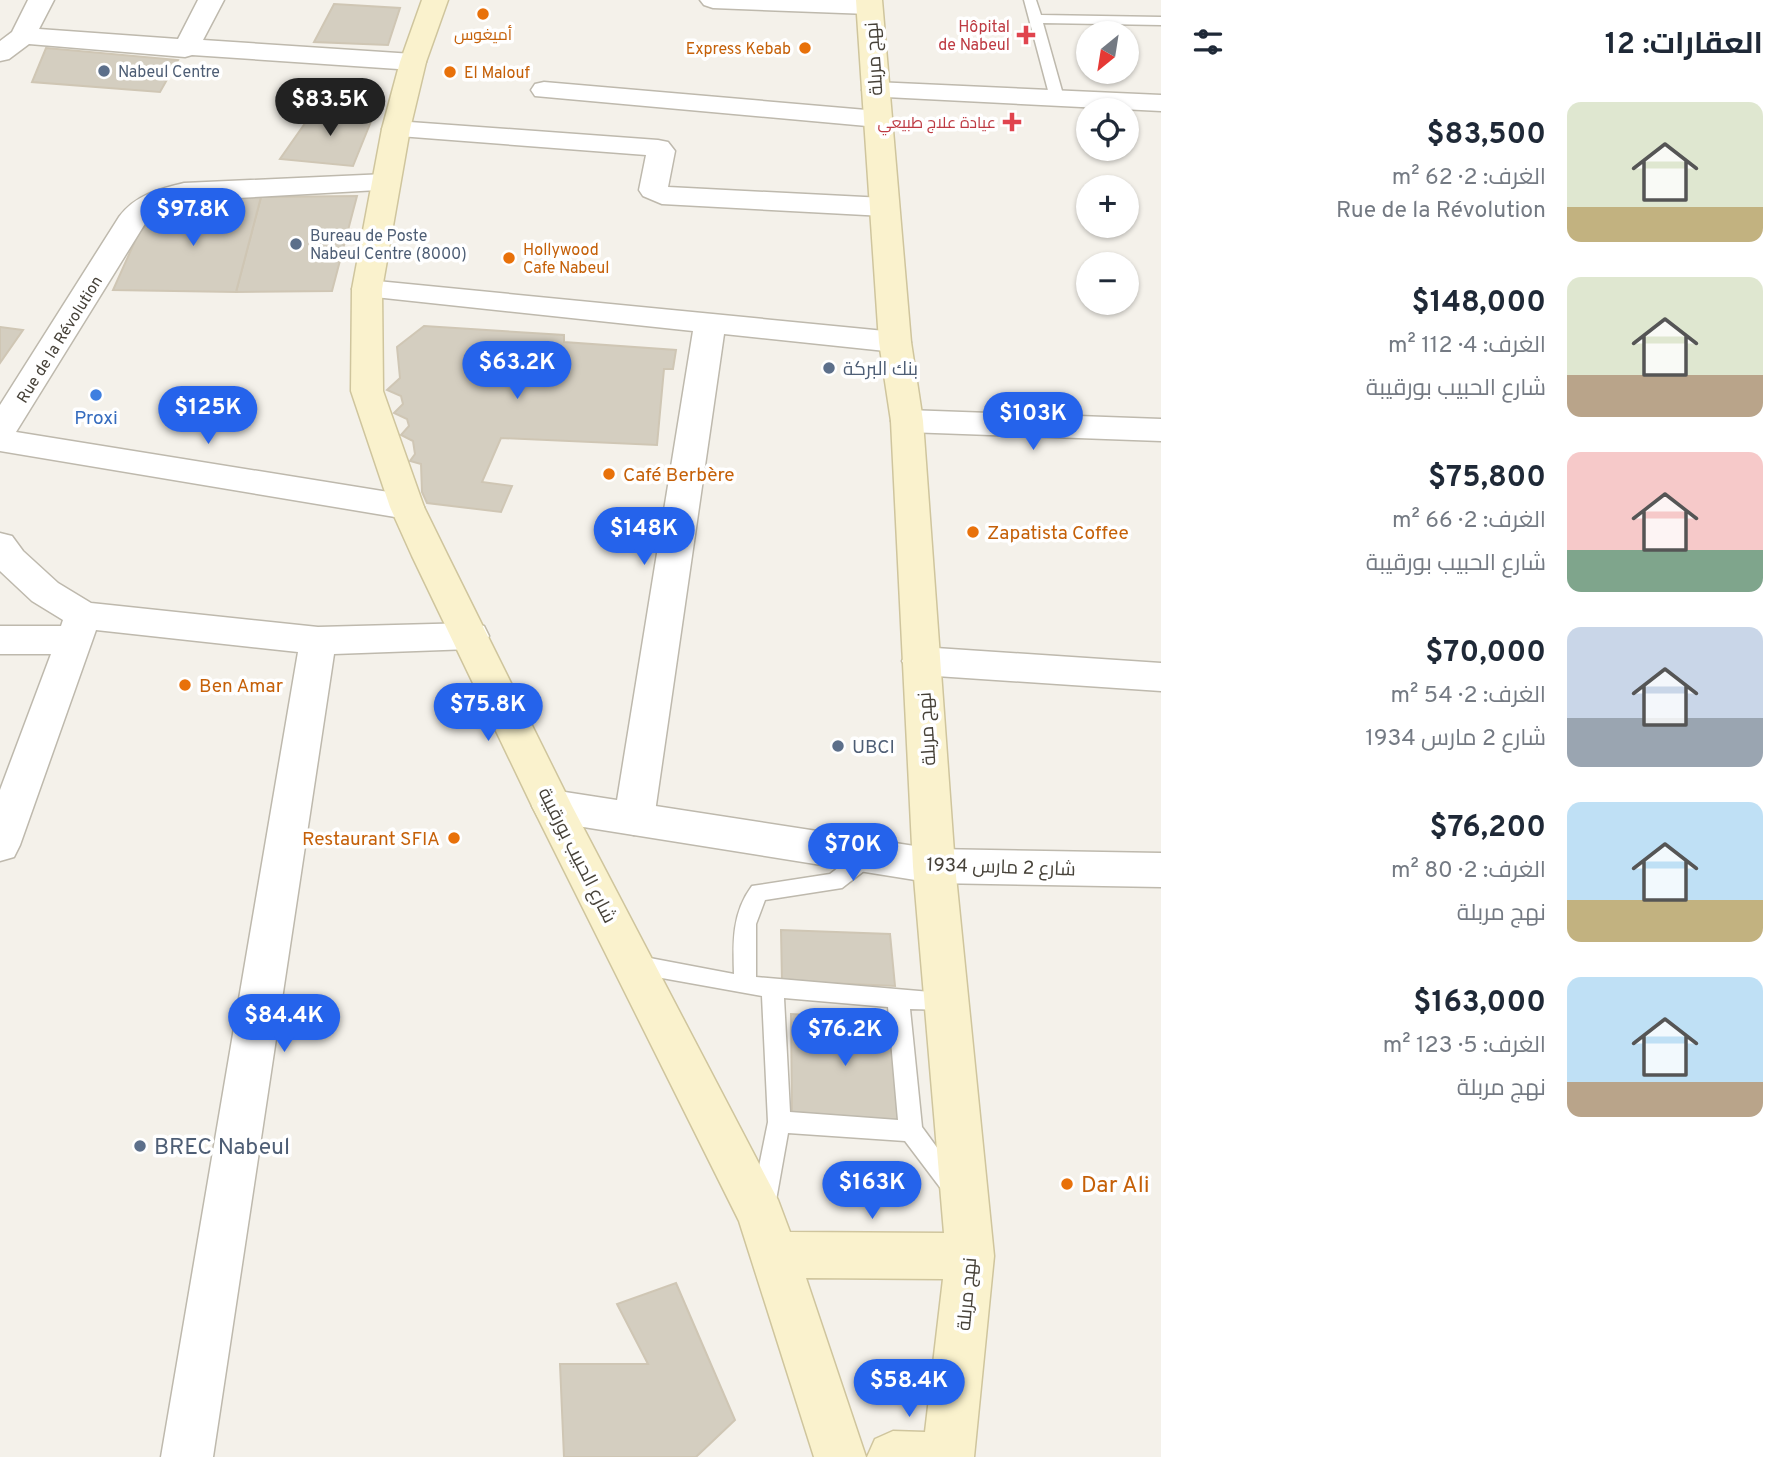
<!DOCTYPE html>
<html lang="ar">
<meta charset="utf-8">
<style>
body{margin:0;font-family:Overpass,Cairo,sans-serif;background:#f6f6f7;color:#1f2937;direction:rtl;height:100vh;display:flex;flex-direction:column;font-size:26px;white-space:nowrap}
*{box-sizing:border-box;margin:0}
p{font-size:23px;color:#747a83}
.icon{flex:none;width:38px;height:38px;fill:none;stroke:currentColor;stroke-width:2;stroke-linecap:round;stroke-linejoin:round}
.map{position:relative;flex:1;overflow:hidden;direction:ltr}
.drawer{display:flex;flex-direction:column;background:#fff;width:630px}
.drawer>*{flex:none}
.needle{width:46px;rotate:210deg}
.buttons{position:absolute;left:1076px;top:21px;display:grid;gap:14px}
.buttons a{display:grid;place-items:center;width:63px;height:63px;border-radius:50%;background:#fff;box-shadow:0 2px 5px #0004;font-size:35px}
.price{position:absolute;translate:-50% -60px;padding:0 16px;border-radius:24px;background:#2563eb;color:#fff;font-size:23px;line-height:46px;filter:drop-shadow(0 2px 4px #0008)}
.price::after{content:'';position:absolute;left:50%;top:42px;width:21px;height:16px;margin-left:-10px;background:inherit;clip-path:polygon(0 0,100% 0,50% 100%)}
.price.on{background:#222;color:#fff}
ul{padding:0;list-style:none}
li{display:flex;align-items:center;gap:21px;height:175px;padding:0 28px}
li span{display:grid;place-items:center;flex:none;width:196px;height:140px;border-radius:14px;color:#555}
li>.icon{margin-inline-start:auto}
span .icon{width:84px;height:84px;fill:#fffc;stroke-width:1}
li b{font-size:30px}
h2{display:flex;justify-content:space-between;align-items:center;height:84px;padding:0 28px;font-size:30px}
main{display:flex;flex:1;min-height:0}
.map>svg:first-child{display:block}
.building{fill:#d4cec0;stroke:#cfc6b4;stroke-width:2}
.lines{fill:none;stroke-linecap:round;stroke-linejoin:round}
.service-casing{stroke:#beb9ad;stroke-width:3}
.minor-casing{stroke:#beb9ad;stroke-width:3}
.tertiary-casing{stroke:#beb9ad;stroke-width:3}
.secondary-casing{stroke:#cfc59d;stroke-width:3}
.service{fill:#fff;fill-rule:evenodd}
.minor{fill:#fff;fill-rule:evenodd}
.tertiary{fill:#fff;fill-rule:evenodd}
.secondary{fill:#faf2cd;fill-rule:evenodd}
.food-dot{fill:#e8710a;stroke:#fff;stroke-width:2.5}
.health-dot{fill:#e0444e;stroke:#fff;stroke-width:2.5}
.service-dot{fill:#5c6f8a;stroke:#fff;stroke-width:2.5}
.shop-dot{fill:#3f7fe0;stroke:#fff;stroke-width:2.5}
.labels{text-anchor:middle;stroke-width:7;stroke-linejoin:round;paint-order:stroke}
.far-health-label{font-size:16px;fill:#be3a42;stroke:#fff;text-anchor:end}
.far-food-label{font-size:16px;fill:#c56008;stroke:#fff;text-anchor:start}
.far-service-label{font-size:16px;fill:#4e5e75;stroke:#fff;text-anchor:start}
.far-street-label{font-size:16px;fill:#474239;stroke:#fff}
.street-label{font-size:19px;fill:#474239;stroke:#fff}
.service-label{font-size:19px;fill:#4e5e75;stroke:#fff;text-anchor:start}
.shop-label{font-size:19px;fill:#366cbe;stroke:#fff}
.food-label{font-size:19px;fill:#c56008;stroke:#fff;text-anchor:start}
.near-service-label{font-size:23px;fill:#4e5e75;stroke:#fff;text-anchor:start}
.near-food-label{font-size:23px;fill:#c56008;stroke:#fff;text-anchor:start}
</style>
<main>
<section class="drawer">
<h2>العقارات: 12<svg class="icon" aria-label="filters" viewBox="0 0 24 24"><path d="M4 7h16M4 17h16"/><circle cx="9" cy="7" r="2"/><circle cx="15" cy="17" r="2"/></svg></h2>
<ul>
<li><span style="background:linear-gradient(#dfe7d0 75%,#c2b280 0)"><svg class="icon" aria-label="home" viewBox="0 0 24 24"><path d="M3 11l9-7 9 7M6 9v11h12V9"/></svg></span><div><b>$83,500</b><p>الغرف: 2 · 62 m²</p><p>Rue de la Révolution</p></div></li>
<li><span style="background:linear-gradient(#dfe7d0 70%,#b9a48a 0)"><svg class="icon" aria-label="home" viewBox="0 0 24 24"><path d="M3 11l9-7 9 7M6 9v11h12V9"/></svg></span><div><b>$148,000</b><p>الغرف: 4 · 112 m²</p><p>شارع الحبيب بورقيبة</p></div></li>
<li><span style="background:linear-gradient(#f6c9c9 70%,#7fa58c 0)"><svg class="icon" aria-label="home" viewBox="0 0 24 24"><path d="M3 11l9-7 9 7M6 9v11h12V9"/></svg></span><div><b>$75,800</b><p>الغرف: 2 · 66 m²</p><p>شارع الحبيب بورقيبة</p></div></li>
<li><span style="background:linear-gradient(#c9d6e8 65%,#9aa5b1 0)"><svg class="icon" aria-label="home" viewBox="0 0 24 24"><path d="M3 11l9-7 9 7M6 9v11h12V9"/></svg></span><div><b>$70,000</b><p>الغرف: 2 · 54 m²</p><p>شارع 2 مارس 1934</p></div></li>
<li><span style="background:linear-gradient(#bfe0f5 70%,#c2b280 0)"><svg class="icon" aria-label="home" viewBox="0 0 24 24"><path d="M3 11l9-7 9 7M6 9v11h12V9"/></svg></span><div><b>$76,200</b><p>الغرف: 2 · 80 m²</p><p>نهج مربلة</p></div></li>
<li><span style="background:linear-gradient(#bfe0f5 75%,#b9a48a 0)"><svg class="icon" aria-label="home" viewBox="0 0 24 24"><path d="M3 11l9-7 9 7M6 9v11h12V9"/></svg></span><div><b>$163,000</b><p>الغرف: 5 · 123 m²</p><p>نهج مربلة</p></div></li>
</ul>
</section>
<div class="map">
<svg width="1161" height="1457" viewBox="0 0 1161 1457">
<rect width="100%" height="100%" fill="#f4f1ea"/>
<g class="building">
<path d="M334,4L400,8L388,45L314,42Z"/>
<path d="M46,48L178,60L160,92L32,82Z"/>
<path d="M315,109L374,114L353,166L280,159Z"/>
<path d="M357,196L332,291L236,292L261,197Z"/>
<path d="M261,197L236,292L113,290L140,230L151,222L181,207L208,199Z"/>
<path d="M424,326L564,335V342L676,350L673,369H664L657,445L501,438L482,482L512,486L501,512L427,503L422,492L421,464L410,461L415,454L413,441L401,435L409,426L407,419L394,413L403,404L401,396L387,390L400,378L397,347Z"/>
<path d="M0,327L23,330L0,363Z"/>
<path d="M781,930L890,934L895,986L782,981Z"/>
<path d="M791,1014L896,1020L902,1121L792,1114Z"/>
<path d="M676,1283L735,1420L696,1457H564L560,1364H648L617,1304Z"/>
</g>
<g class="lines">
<defs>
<g id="service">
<path d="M1024,0H1036L1041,15L1161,17V25L1043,23L1064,98L1057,102L1050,98Z"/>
<path d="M871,846L878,848L881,854L878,860L842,888L765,900L756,924V977L954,994L957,1001L954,1008L946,1010L910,1009L922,1127L965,1186L961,1194L953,1197L945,1194L905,1141L788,1133L775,1206L771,1214L763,1217L755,1214L751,1206L768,1122L762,996L634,973L626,970L623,964L626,958L634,955L734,974C733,942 732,913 752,886L830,874L864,848ZM784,998L888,1007L898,1120L790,1112Z"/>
</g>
<g id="minor">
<path d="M28,0H54L39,29L178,39L198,0H224L203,40L413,54L422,56L426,62L422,68L413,70L192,55L185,57L29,44L9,59L0,61V41L12,32Z"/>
<path d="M700,0H875L882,6L878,11L869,14L713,8L704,5Z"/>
<path d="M544,82L878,111L888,113L892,119L888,125L878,127L535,96L531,90L535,84Z"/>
<path d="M875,82L1161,95V111L866,96L862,90L866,84Z"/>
<path d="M396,121L658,140L668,142L675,151L668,187L884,198L894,201L898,207L894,213L884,216L662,204L643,196L639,190L646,155L386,135L382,129L386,123Z"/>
<path d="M386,174L396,177L400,183L396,189L184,201L160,210L146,222L16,432L407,495L419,499L424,507L419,515L407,519L0,451V405L119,217C135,195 159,189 184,183Z"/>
<path d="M367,280L895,332L906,335L911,342L906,349L895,352L724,334L654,819L648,830L634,835L620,830L614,819L693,331L356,295L352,289L356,283Z"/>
<path d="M907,410L1161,419V441L907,432L895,429L891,421L895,413Z"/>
<path d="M0,533L12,536L23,551L58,583L91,603L318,627L471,623L484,626L489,636L484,646L471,649L334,654L213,1457H161L298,652L96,630L20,845L14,857L0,861V790L51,654H0V626H61L63,620L32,601L0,571Z"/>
<path d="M921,647L1161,663V691L921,675L908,671L902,661L908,651Z"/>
</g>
<path id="tertiary" d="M552,790L934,849L1161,853V887L934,883L552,822L538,817L532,806L538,795Z"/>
<path id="secondary" d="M422,0H448L426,62L410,129L382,289L383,391L424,507L448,556L572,806L778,1200L790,1232L944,1233L913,866L891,421L879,342L856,0H882L911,342L923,421L955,866L994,1256L974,1457H867L875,1439L893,1431L925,1432L943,1279L806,1278L866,1457H814L739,1221L532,806L412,556L390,507L351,391L352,289L382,129L400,62Z"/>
</defs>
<use href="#service" class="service-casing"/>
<use href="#minor" class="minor-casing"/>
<use href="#tertiary" class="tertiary-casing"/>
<use href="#secondary" class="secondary-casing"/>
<use href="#service" class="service"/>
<use href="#minor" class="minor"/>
<use href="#tertiary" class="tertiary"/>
<use href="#secondary" class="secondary"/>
</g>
<g class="food-dot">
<circle cx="483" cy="14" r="7"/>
<circle cx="805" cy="48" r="7"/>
<circle cx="450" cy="72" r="7"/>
<circle cx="509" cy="258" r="7"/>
<circle cx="609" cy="474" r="7"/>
<circle cx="973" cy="532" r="7"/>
<circle cx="185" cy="685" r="7"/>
<circle cx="454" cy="838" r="7"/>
<circle cx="1067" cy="1184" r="7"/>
</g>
<g class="health-dot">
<path d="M1022.5 24.5h7v7h7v7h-7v7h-7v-7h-7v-7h7z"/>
<path d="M1008.5 111.5h7v7h7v7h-7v7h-7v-7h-7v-7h7z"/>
</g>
<g class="service-dot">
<circle cx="104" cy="71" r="7"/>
<circle cx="296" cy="244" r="7"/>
<circle cx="829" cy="368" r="7"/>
<circle cx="838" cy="746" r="7"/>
<circle cx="140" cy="1146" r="7"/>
</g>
<circle class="shop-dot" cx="96" cy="395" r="7"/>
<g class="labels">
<g class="far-health-label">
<text x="1010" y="32">Hôpital<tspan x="1010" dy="18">de Nabeul</tspan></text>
<text x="996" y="128">عيادة علاج طبيعي</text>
</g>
<g class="far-food-label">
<text x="483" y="40" text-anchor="middle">أميغوس</text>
<text x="791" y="54" text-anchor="end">Express Kebab</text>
<text x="464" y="78">El Malouf</text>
<text x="523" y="255">Hollywood<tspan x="523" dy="18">Cafe Nabeul</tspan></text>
</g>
<g class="far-service-label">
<text x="118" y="77">Nabeul Centre</text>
<text x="310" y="241">Bureau de Poste<tspan x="310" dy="18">Nabeul Centre (8000)</tspan></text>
</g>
<g class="far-street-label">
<text transform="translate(59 339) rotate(-58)" y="6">Rue de la Révolution</text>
</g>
<g class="street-label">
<text transform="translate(873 59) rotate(-94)" y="7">نهج مربلة</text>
<text transform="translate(926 729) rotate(-94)" y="7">نهج مربلة</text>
<text transform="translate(578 855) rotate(63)" y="7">شارع الحبيب بورقيبة</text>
<text transform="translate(1001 866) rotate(2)" y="7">شارع 2 مارس 1934</text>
<text transform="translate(966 1294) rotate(-85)" y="7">نهج مربلة</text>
</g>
<g class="service-label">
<text x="843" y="375">بنك البركة</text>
<text x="852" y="753">UBCI</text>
</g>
<g class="shop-label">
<text x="96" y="424">Proxi</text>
</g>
<g class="food-label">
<text x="623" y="481">Café Berbère</text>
<text x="987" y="539">Zapatista Coffee</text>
<text x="199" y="692">Ben Amar</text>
<text x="440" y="845" text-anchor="end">Restaurant SFIA</text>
</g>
<g class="near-service-label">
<text x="154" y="1154">BREC Nabeul</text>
</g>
<g class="near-food-label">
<text x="1081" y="1192">Dar Ali</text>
</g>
</g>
</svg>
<div class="buttons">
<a><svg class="needle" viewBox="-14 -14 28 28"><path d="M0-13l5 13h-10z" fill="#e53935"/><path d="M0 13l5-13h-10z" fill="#747a83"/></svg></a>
<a><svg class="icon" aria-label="locate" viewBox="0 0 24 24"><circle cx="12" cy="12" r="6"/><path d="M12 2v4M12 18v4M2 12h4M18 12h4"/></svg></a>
<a>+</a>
<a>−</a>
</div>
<b class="price on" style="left:330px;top:138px">$83.5K</b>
<b class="price" style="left:193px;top:248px">$97.8K</b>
<b class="price" style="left:517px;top:401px">$63.2K</b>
<b class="price" style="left:208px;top:446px">$125K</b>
<b class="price" style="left:1033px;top:452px">$103K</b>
<b class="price" style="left:644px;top:567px">$148K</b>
<b class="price" style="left:488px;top:743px">$75.8K</b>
<b class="price" style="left:853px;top:883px">$70K</b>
<b class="price" style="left:284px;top:1054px">$84.4K</b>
<b class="price" style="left:845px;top:1068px">$76.2K</b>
<b class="price" style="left:872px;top:1221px">$163K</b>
<b class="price" style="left:909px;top:1419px">$58.4K</b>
</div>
</main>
